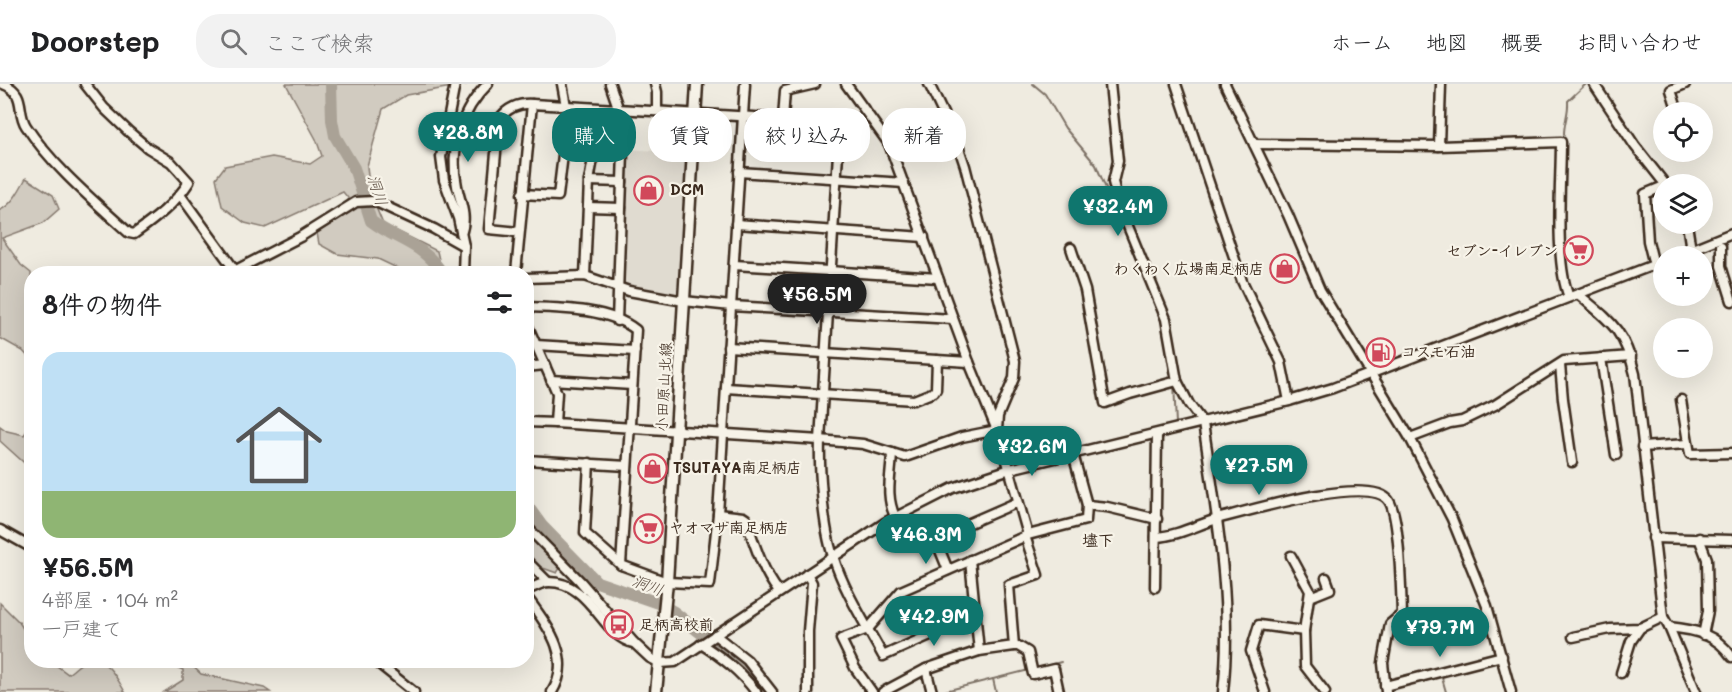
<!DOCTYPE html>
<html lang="ja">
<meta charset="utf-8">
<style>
body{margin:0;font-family:Mali,"Klee One",sans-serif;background:#f2f2f2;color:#202124;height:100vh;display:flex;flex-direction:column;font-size:22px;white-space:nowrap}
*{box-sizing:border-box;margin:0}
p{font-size:20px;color:#757577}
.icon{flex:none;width:33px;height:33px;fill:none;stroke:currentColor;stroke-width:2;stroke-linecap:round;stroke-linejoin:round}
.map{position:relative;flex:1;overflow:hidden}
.drawer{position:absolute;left:24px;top:182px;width:510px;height:402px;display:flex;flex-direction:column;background:#fff;border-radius:24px;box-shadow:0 6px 24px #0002}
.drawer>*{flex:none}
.top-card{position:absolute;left:552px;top:24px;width:570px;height:54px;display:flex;gap:12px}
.tools{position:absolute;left:1653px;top:18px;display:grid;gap:12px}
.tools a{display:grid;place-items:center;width:60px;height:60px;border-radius:50%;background:#fff;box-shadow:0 6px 24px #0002;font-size:30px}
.price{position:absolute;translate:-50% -51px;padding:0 14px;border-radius:21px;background:#0f766e;color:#fff;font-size:20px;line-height:39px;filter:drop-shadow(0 2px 3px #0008)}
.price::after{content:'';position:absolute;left:50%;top:36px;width:18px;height:14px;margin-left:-9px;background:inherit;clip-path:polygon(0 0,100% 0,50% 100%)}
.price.selected{background:#222;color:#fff}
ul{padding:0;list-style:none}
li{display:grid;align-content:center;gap:12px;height:318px;padding:0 18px}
li span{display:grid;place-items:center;height:186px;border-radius:18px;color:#555}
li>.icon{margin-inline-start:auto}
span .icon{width:108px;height:108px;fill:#fffc;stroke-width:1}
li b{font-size:26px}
h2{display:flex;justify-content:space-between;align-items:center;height:72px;padding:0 18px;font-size:26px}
.tag{padding:0 21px;border-radius:24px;background:#fff;box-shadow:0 6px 24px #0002;font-size:21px;line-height:54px}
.tag.selected{background:#0f766e;color:#fff}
header{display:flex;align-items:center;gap:36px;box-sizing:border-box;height:84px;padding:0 30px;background:#fff;border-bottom:2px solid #e0e0e0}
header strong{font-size:28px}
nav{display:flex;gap:33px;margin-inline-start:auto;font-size:21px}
.search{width:420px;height:54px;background:#f2f2f2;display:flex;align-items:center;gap:15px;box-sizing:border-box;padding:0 21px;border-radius:24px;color:#757577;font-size:22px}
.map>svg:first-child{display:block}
.built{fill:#e0dbd0}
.green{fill:#d1cbc0;stroke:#867a6f;stroke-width:1.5}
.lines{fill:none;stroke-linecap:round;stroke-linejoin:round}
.stream{stroke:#7e7266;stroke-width:2}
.river{stroke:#aaa296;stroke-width:12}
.minor-casing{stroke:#3b2a1e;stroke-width:13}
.major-casing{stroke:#3b2a1e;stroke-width:15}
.minor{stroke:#f7f3e8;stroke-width:8}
.major{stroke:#f7f3e8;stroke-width:10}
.labels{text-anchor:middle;stroke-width:4.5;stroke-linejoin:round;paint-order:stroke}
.poi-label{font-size:15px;font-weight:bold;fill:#3b2a1e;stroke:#f7f3e8;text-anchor:start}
.street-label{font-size:15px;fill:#3b2a1e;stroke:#f7f3e8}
.water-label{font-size:16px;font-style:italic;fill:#625448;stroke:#f7f3e8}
.neighbourhood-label{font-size:16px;font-weight:bold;fill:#3b2a1e;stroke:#f7f3e8}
</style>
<header>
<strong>Doorstep</strong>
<div class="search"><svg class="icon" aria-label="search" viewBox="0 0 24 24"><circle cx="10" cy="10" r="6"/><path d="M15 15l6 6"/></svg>ここで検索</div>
<nav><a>ホーム</a><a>地図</a><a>概要</a><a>お問い合わせ</a></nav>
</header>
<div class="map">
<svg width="1732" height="608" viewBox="0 0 1732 608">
<rect width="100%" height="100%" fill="#efebe0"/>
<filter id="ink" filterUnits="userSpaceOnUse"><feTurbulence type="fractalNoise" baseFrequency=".0167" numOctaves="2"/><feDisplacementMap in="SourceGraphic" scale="12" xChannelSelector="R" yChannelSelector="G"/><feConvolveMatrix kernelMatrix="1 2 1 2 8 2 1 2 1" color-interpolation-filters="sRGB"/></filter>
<g filter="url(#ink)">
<path class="built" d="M627,65L686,69L677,212L625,201L621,196Z"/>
<g class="green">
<path d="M286,0H469L406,11L383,25L367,82L370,109L383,140L437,167L442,189H400L399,185L378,175L337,170L319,160L317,149L350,128L348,114L343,108L265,144L245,139L222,122L216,94L225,82L272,73L310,80L322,72L316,55Z"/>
<path d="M26,94L53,111L59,125L43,139L2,154L21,181L31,189V276L23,267L0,254V126C12,121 20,105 26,94Z"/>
<path d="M31,341V385L0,357V342L7,347L24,351Z"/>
<path d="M527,449L560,484L557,489L540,483L527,469Z"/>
<path d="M0,519L19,538L31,557L32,576H49L68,590C74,586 81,578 87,576C105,570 118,596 125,608H0Z"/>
<path d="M160,576H186L201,590L264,604L270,608H164L183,596V586Z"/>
</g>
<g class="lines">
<g class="stream">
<path d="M1033,0L1045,10L1065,44L1096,81L1151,210"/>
<path d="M1564,50C1564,38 1569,29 1568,17L1586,0"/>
<path d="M1564,150L1565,60"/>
<path d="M1568,197L1572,206"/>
<path d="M1159,229L1164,243"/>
<path d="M1618,241L1631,263"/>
<path d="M1174,299L1176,340"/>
<path d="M1665,521L1671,537"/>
<path d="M1034,585L1061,578"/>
<path d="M1442,594L1446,608"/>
<path d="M993,595L996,608"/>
<path d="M941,608L1029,586"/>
</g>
<g class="river">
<path d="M331,0L332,36L335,52L354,84L371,137C399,158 421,158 442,189"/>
<path d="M526,420L542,442L597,498L658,519L674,528L743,582L764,608"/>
</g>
<defs>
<g id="minor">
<path d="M3,0C27,9 16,27 26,42C53,83 93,116 129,149L134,150C155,135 175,120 189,98L171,78L148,64L128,47L104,24L85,0"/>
<path d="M455,0L441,73L444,96L458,134L464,162L463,189"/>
<path d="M562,0L566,22"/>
<path d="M610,0L624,41L617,237"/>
<path d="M655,0L657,8V27"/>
<path d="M846,0L889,60L969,278L1001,356L1028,451"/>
<path d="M929,0L958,61L965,82L1015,277L1014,294L998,332L997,346L962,353L905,373L863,360L820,356C819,386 823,443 833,472C844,507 865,539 883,572L975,531"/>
<path d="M1110,0L1118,77L1113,98L1118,118L1166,235L1177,297L1189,320L1203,339C1216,428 1233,518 1223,608"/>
<path d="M1176,0L1242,197L1281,278L1289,317"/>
<path d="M1225,0L1288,131L1320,206L1410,354L1452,435L1487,522L1511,608"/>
<path d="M1594,0L1635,62L1665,100"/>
<path d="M1678,28L1671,6L1685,0"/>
<path d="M783,35L785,7L815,0"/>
<path d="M889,60L904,52L950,44"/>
<path d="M1254,60L1439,62L1561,58C1561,99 1554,177 1569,213"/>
<path d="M1439,62L1441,0"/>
<path d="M739,88L904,99"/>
<path d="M589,97L622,98"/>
<path d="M522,110L558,112L565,54L623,57"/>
<path d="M181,112L237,189"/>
<path d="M588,123L621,124"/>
<path d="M736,140L924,153"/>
<path d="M1687,140L1691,166"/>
<path d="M462,147C467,131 460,118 457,102C449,65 461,26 488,0"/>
<path d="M519,148L489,145L499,36C506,24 519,19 532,20"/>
<path d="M1721,162V182L1732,217"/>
<path d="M1071,164L1085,206L1105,319L1130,310L1177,297"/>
<path d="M1675,172L1732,149"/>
<path d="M734,181L938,194"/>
<path d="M1654,181L1648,157L1645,110L1664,102"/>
<path d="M236,186L300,153L356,118L374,117L434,145L464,162"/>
<path d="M516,189L532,20L840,38L820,356L555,339L557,309L526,238"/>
<path d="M585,192L589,97L593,75"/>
<path d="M526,194L585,192L629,207L684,217L731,222L953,235"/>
<path d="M1578,210C1611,238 1624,245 1635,290L1663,533L1669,543L1696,608"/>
<path d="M526,223C560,224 609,224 636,246L621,481"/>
<path d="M536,261L635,267"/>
<path d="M728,263L969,278"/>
<path d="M1601,274L1616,371"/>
<path d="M1560,281L1563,315L1572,378"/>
<path d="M526,283L545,281"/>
<path d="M551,296L632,301"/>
<path d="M726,304L914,316L934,308L936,305L937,276"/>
<path d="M1681,316L1690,370L1732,369"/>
<path d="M526,338L555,339"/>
<path d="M1410,354L1450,339L1462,337L1495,321L1564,277L1631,272"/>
<path d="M1642,363L1687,360"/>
<path d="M892,369C891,394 885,410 895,433"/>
<path d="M526,376L627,382"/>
<path d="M589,379L585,449L621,481L667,498L710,500L718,430L745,0"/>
<path d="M1087,421L1107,423L1157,435"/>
<path d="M718,430L743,433L746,435C755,462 762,486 779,508"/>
<path d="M526,442L580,497L634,559L650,574L660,579L675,578L886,438L953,404L1010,385L1289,317L1333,304L1664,177"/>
<path d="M0,446L32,464"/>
<path d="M1156,453C1177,452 1197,441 1217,435C1247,427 1371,390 1389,417C1400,434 1401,507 1402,530L1390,540L1383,579L1386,608"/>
<path d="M1653,454L1732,456"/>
<path d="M1699,454L1707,475L1708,527L1703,551"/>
<path d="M1291,472L1310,507L1304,547L1305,582L1325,608"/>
<path d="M526,476L548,498"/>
<path d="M970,476L979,567"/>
<path d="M948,486L935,454L1018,418"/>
<path d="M807,490L812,499L808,547V608"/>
<path d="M1155,503L1157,350"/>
<path d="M526,506C533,504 542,498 548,498C592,497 602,554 634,559"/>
<path d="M526,512C546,540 574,573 552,608"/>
<path d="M1310,513L1330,505L1326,494"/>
<path d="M1669,543C1696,546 1716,550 1732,573"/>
<path d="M715,551L747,576L772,608"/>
<path d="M1573,553L1610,545L1640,544L1663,533"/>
<path d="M701,560C723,574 740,587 756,608"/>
<path d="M1014,562H1018L1028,568L1033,590L1054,585L1059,608"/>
<path d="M374,576L414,608"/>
<path d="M926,585L932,608"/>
<path d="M1621,589L1631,557L1640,544"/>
<path d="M1385,602L1502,572"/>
<path d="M872,608L855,584L841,555L868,545L901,507L1028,451L1086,436L1087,421L1073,370"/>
<path d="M883,608L926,585L979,567L1014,562L1009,501L1038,491L1025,452"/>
<path d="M1265,608L1251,567L1259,541L1304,547"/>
</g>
<path id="major" d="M656,608L667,498L697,0"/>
</defs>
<use href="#minor" class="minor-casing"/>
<use href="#major" class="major-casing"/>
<use href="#minor" class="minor"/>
<use href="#major" class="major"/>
</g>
</g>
<defs>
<symbol id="shop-ring" viewBox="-11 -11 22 22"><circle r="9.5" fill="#f7f3e8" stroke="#d1495b" stroke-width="1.5"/><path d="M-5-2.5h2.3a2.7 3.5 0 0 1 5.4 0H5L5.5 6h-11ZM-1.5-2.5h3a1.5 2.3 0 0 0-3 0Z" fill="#d1495b"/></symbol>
<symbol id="supermarket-ring" viewBox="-11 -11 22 22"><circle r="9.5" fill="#f7f3e8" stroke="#d1495b" stroke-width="1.5"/><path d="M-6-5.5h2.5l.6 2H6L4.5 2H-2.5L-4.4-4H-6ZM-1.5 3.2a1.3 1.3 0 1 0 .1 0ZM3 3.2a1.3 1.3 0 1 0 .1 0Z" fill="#d1495b"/></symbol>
<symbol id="fuel-ring" viewBox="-11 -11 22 22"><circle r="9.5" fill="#f7f3e8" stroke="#d1495b" stroke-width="1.5"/><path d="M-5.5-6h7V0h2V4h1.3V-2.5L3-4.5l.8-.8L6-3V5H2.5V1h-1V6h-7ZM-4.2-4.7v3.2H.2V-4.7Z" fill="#d1495b"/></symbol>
<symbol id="bus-ring" viewBox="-11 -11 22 22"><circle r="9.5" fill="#f7f3e8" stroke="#d1495b" stroke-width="1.5"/><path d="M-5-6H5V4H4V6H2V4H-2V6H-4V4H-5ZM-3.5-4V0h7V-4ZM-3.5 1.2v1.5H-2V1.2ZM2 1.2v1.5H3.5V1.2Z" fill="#d1495b"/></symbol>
</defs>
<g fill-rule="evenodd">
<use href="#shop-ring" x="632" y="90" width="33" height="33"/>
<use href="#supermarket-ring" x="1562" y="150" width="33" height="33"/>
<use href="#shop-ring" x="1268" y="168" width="33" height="33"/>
<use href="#fuel-ring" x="1364" y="252" width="33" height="33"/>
<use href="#shop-ring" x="636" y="368" width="33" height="33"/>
<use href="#supermarket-ring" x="632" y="428" width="33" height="33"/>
<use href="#bus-ring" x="602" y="524" width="33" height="33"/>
</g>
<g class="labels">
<g class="poi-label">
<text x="670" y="111">DCM</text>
<text x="1558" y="172" text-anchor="end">セブン-イレブン</text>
<text x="1264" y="190" text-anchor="end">わくわく広場南足柄店</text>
<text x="1401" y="273">コスモ石油</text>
<text x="673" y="389">TSUTAYA南足柄店</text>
<text x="669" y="449">ヤオマサ南足柄店</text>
<text x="639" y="546">足柄高校前</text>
</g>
<g class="street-label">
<text transform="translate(664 303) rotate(-87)" y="5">小田原山北線</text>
</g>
<g class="water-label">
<text transform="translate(378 106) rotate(73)" y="6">洞川</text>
<text transform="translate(648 501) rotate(21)" y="6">洞川</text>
</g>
<g class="neighbourhood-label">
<text x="1098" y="462">壗下</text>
</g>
</g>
</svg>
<div class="tools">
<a><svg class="icon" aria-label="locate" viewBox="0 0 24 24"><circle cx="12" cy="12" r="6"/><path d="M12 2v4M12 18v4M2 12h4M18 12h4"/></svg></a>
<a><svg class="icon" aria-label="layers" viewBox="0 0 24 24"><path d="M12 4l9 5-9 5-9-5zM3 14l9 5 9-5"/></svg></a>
<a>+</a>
<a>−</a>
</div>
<b class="price" style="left:468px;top:79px">¥28.8M</b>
<b class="price" style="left:1118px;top:153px">¥32.4M</b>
<b class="price selected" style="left:817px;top:241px">¥56.5M</b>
<b class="price" style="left:1032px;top:393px">¥32.6M</b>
<b class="price" style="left:1259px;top:412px">¥27.5M</b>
<b class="price" style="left:926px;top:481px">¥46.3M</b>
<b class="price" style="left:934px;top:563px">¥42.9M</b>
<b class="price" style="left:1440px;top:574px">¥79.7M</b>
<div class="top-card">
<a class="tag selected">購入</a>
<a class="tag">賃貸</a>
<a class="tag">絞り込み</a>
<a class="tag">新着</a>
</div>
<section class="drawer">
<h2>8件の物件<svg class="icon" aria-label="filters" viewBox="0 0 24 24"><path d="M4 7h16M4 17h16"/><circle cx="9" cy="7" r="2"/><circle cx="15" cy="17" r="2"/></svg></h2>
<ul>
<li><span style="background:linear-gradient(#bfe0f5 75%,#8fb573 0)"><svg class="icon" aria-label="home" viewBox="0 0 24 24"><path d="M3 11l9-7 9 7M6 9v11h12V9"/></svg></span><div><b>¥56.5M</b><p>4部屋 · 104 m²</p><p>一戸建て</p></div></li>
</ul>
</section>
</div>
